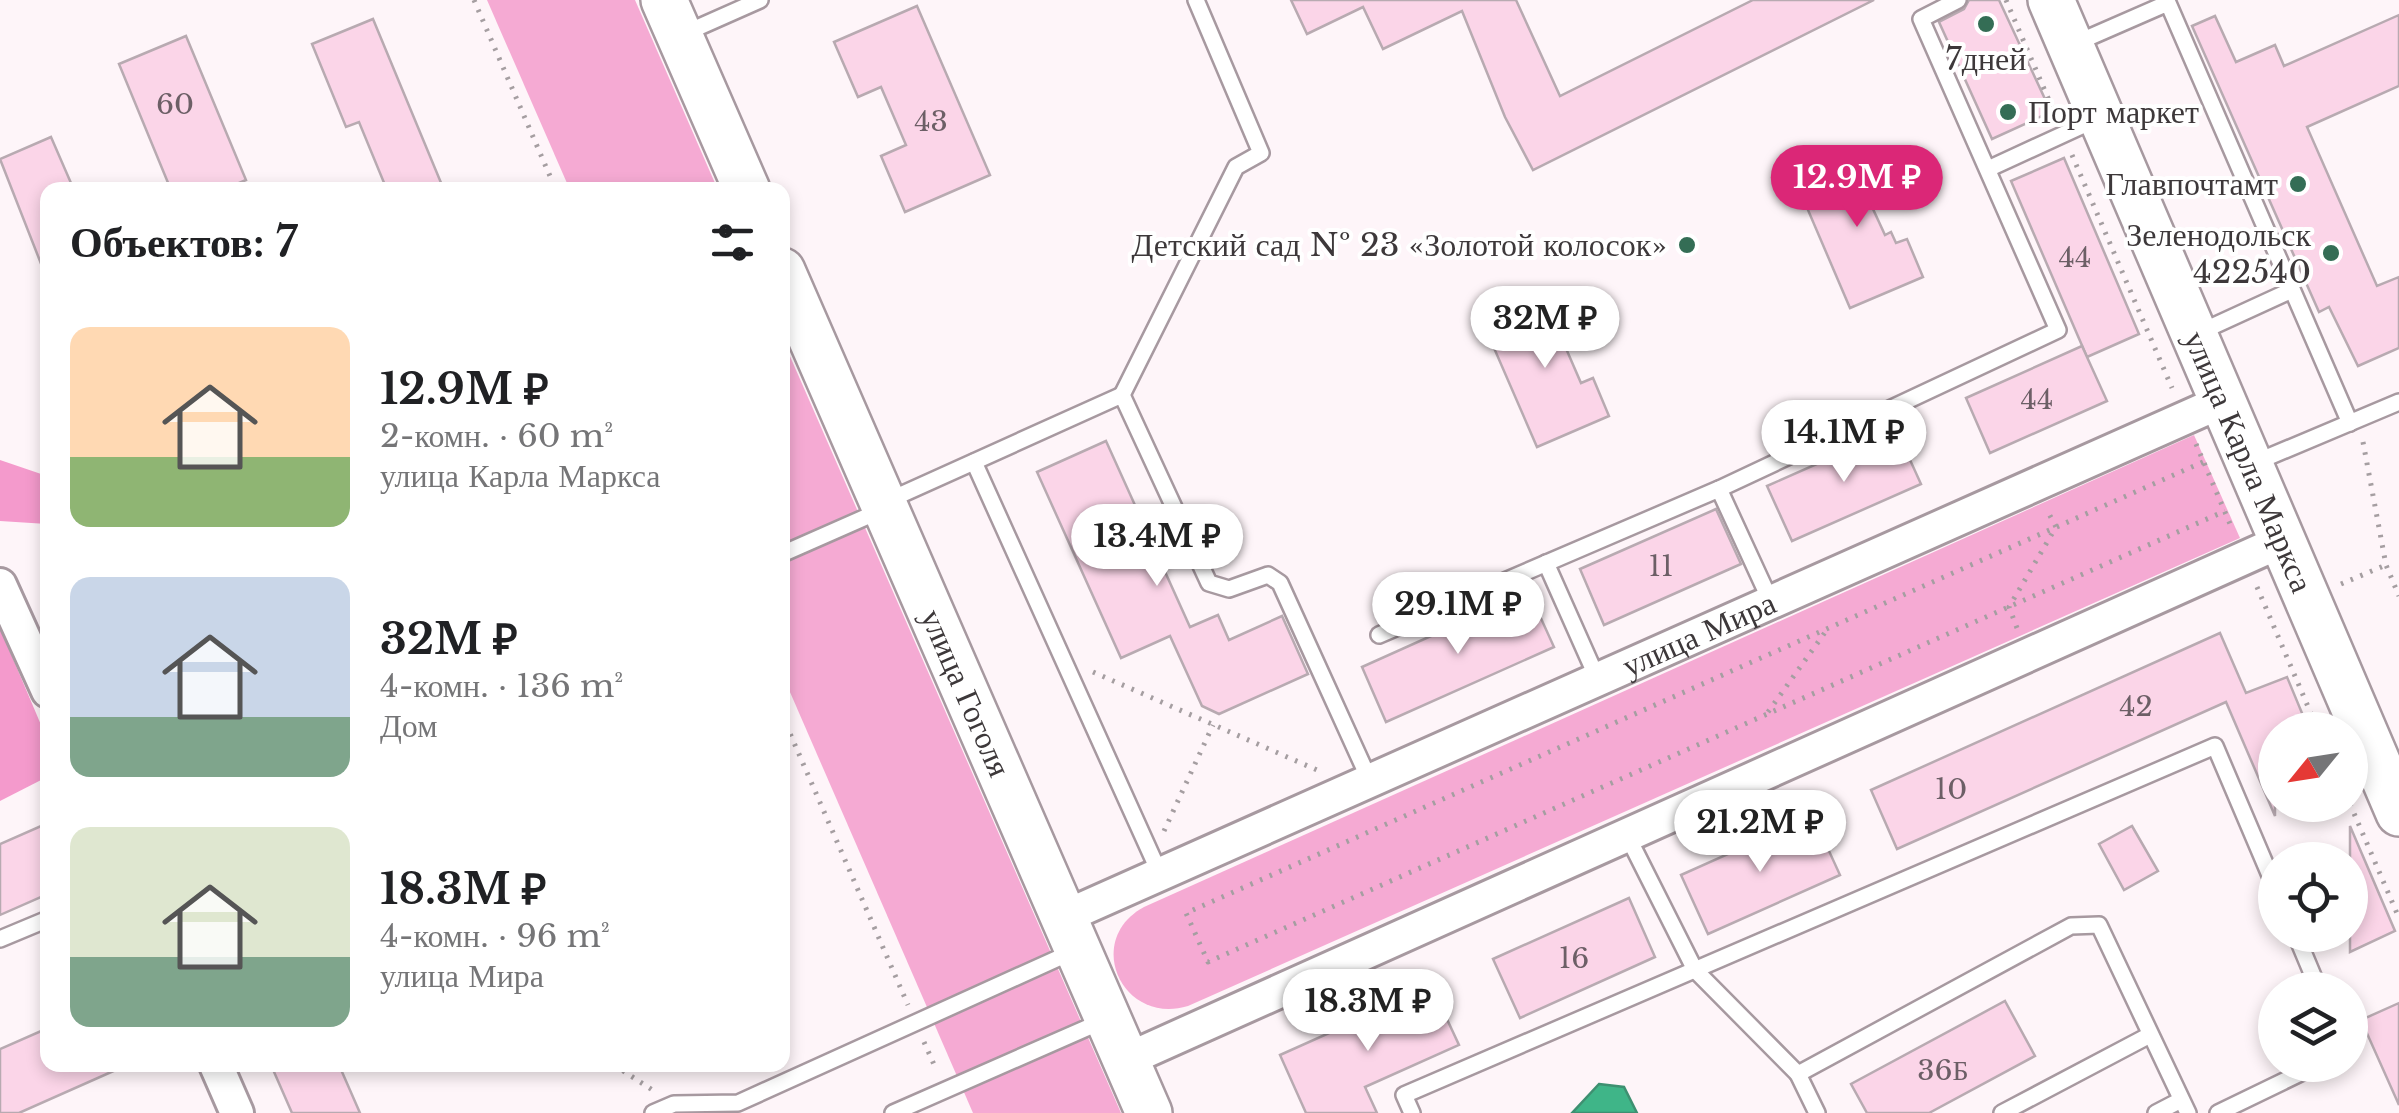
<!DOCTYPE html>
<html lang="ru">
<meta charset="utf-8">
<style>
body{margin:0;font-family:"Libre Baskerville",serif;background:#f2f2f2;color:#202124;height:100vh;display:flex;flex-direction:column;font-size:38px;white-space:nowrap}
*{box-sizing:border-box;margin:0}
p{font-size:32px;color:#757577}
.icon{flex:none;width:55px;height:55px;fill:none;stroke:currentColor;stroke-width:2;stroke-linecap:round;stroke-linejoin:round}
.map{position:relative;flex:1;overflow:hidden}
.details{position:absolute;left:40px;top:182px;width:750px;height:890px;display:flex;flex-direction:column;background:#fff;border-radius:20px;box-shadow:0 5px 15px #0003}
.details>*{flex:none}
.needle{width:65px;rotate:240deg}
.controls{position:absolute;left:2258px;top:712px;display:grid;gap:20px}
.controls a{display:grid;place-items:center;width:110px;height:110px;border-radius:50%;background:#fff;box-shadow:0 5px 15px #0003;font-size:50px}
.price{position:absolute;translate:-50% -85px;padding:0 22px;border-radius:35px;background:#fff;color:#222;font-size:32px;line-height:65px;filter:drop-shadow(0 2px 5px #0008)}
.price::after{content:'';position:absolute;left:50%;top:60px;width:30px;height:22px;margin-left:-15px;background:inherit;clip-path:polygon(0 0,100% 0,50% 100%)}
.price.current{background:#db2777;color:#fff}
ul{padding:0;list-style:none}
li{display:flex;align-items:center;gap:30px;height:250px;padding:0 30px}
li span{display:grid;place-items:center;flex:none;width:280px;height:200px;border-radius:20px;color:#555}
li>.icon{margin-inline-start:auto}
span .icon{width:120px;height:120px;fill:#fffc;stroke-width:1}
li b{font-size:42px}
h2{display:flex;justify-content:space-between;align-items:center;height:120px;padding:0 30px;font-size:42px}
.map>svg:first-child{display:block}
.green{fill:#f5aad3}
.forest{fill:#f49acc}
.water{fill:#3fb588;stroke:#3e9071;stroke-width:2.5}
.building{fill:#fbd5e8;stroke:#b8aab1;stroke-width:2.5}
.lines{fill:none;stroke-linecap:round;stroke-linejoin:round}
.lane-casing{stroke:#a799a0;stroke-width:20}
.street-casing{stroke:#a799a0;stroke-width:38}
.secondary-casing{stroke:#a799a0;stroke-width:50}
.path{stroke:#a59ea1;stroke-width:5;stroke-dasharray:2.5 8;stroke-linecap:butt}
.lane{stroke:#fff;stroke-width:15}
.street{stroke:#fff;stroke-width:32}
.secondary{stroke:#fff;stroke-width:45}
.poi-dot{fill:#346d55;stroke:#fff;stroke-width:4}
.labels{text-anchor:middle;stroke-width:8;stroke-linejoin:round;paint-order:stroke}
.number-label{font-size:28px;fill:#6c5f66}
.poi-label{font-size:32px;fill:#3d383a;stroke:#fff;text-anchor:end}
.street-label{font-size:32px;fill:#3d383a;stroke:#fff}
</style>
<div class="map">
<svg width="2399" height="1113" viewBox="0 0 2399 1113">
<rect width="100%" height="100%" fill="#fef5f9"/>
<g class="green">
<path d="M487,0H635L718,190H570Z"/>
<path d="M782,338L1121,1113H973L783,676Z"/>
<path d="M2194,435L2240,538L1188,1006C1122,1026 1083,940 1144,907Z"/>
</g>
<g class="forest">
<path d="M0,460L47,476V524L0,521Z"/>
<path d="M0,628L47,739V777L0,801Z"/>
</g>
<path class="water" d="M1599,1084L1624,1087L1637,1113H1572Z"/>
<g class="building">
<path d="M1291,0H1516L1560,96L1753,0H1874L1533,170L1505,117L1462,11L1383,49L1363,7L1307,34Z"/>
<path d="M1969,0H1999L2051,112L1992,139L1939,22L1964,9Z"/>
<path d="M917,6L990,175L905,212L881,156L906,145L881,87L858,97L834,42Z"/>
<path d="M2399,15V86L2307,127L2377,286L2399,277V348L2358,366L2329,307L2319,312L2192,26L2215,16L2236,62L2275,45L2284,66Z"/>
<path d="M373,19L444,190H387L359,122L346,127L312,44Z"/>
<path d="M186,36L246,180L223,190H171L119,64Z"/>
<path d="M51,137L74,190H48L47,279L0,159Z"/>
<path d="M1870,150L1886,187L1867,196L1885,235L1891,232L1896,243L1907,239L1923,277L1850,308L1796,182Z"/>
<path d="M2064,158L2139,334L2087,357L2011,181Z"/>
<path d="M1558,293L1571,325L1558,330L1581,383L1593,378L1609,416L1537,447L1484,325Z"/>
<path d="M2082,346L2107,401L1990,453L1966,398Z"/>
<path d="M1896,429L1921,484L1792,541L1767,486Z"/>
<path d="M1106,441L1190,627L1218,615L1229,640L1282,616L1308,674L1219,714L1202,706L1170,636L1121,658L1037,472Z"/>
<path d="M1716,509L1741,564L1604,625L1580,569Z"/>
<path d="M1529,592L1554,647L1386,722L1362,667Z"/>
<path d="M2220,633L2246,693L2287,677L2309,730H2275V816L2226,702L1897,849L1871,790Z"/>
<path d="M1813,816L1840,875L1708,934L1681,875Z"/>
<path d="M48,823V894L0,915V844Z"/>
<path d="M2132,826L2158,871L2124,890L2099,844Z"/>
<path d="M2350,826L2395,931L2350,952Z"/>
<path d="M1629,898L1655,957L1520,1018L1493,959Z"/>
<path d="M1432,987L1459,1045L1365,1087L1377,1113H1306L1280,1055Z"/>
<path d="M2005,1001L2035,1056L1929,1113H1867L1851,1084Z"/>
<path d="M2399,1003V1105L2361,1020Z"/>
<path d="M48,1028V1065H127L19,1113H0V1049Z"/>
<path d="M271,1065H339L360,1113H292Z"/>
</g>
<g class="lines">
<defs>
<g id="lane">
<path d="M681,35L760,0"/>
<path d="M2074,44L2168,3L2350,423"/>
<path d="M1988,169L2099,118"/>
<path d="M2196,334L2292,290"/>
<path d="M1122,395L1236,167L1261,153L1196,0"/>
<path d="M974,462L1160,874"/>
<path d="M2254,463L2399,402"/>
<path d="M1719,489L1771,602"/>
<path d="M887,501L1122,395L1209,583L1229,589L1268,575L1280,583L1370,781"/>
<path d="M782,554L882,510"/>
<path d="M1546,563L1598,680"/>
<path d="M1379,635L1719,489L2058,330L1921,19L1958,0"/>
<path d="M1627,835L1695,970L1798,1074L2071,926L2099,925L2188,1113"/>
<path d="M2296,935L2319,990"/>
<path d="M0,939L48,919"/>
<path d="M1798,1074L1817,1113"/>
<path d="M653,1113L674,1104L738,1103L1074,951"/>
<path d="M893,1113L1105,1020"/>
<path d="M1412,1113L1404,1095L2215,746L2275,887"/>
<path d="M2002,1113L2148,1036"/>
<path d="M2156,1113L2181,1100"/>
<path d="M2218,1113L2317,1065"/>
</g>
<g id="street">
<path d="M0,585L48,691"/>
<path id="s1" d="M1064,917L2223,401"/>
<path d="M1126,1060L2282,541"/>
<path d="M216,1065L237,1113"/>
</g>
<g id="secondary">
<path d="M664,0L747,190"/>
<path id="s2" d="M2051,0L2399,813"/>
<path id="s3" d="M782,271L1149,1113"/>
</g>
</defs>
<use href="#lane" class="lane-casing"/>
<use href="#street" class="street-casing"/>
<use href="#secondary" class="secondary-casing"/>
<g class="path">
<path d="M474,0L556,190"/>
<path d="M2006,0L2054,112"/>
<path d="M2072,155L2172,388"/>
<path d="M2363,442L2386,565L2399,596"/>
<path d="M2196,444L2233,531"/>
<path d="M2203,462L1186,913L1208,962L2225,511"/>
<path d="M2341,584L2386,565"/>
<path d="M2257,587L2318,730"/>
<path d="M2017,628L2009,607L2056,527L2047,510"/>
<path d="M1093,672L1317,770"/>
<path d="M1768,712L1826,631"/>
<path d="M782,715L908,1005"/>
<path d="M782,792L787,729"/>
<path d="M2350,804L2399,918"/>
<path d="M1164,831L1213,725"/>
<path d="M924,1042L936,1069"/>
<path d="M614,1065L654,1091"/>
</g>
<use href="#lane" class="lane"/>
<use href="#street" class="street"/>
<use href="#secondary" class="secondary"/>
</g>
<g class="poi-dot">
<circle cx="1986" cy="24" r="10"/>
<circle cx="2008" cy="112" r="10"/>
<circle cx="2298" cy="184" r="10"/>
<circle cx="1687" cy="245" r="10"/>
<circle cx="2331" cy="253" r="10"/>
</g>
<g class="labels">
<g class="number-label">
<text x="175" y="114">60</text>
<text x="931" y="131">43</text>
<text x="2075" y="267">44</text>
<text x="2037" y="409">44</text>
<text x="1661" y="576">11</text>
<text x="2136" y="716">42</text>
<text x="1951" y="799">10</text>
<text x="1574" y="968">16</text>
<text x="1943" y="1080">36Б</text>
</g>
<g class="poi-label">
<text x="1986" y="70" text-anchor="middle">7дней</text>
<text x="2028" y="123" text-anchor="start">Порт маркет</text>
<text x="2278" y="195">Главпочтамт</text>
<text x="2311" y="246">Зеленодольск<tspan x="2311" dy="37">422540</tspan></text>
<text x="1667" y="256">Детский сад № 23 «Золотой колосок»</text>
</g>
<g class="street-label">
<text dy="11" stroke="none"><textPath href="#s2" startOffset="502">улица Карла Маркса</textPath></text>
<text dy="11" stroke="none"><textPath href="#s1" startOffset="695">улица Мира</textPath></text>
<text dy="11" stroke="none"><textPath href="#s3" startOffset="460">улица Гоголя</textPath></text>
</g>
</g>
</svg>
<div class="controls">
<a><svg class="needle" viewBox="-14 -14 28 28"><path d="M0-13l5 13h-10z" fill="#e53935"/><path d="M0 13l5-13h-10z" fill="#757577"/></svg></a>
<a><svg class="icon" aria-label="locate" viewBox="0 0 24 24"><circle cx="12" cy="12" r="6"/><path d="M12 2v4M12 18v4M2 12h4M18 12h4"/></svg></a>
<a><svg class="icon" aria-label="layers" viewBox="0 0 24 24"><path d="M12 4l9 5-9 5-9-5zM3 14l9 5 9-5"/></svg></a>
</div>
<b class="price current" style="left:1857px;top:230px">12.9M ₽</b>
<b class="price" style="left:1545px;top:371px">32M ₽</b>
<b class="price" style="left:1844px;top:485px">14.1M ₽</b>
<b class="price" style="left:1157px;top:589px">13.4M ₽</b>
<b class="price" style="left:1458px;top:657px">29.1M ₽</b>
<b class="price" style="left:1760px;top:875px">21.2M ₽</b>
<b class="price" style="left:1368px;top:1054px">18.3M ₽</b>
<section class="details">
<h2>Объектов: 7<svg class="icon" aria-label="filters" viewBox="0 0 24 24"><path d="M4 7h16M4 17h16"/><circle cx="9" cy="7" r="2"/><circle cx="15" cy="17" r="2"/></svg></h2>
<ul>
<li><span style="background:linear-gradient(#ffd9b3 65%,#8fb573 0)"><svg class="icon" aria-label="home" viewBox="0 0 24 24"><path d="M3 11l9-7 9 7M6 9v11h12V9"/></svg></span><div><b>12.9M ₽</b><p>2-комн. · 60 m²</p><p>улица Карла Маркса</p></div></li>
<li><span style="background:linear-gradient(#c9d6e8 70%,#7fa58c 0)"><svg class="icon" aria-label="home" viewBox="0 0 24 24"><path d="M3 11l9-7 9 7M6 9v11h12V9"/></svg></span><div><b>32M ₽</b><p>4-комн. · 136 m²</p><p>Дом</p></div></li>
<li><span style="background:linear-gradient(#dfe7d0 65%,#7fa58c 0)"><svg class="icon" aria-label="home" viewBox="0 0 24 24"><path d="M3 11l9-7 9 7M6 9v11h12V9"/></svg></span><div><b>18.3M ₽</b><p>4-комн. · 96 m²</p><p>улица Мира</p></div></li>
</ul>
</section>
</div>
